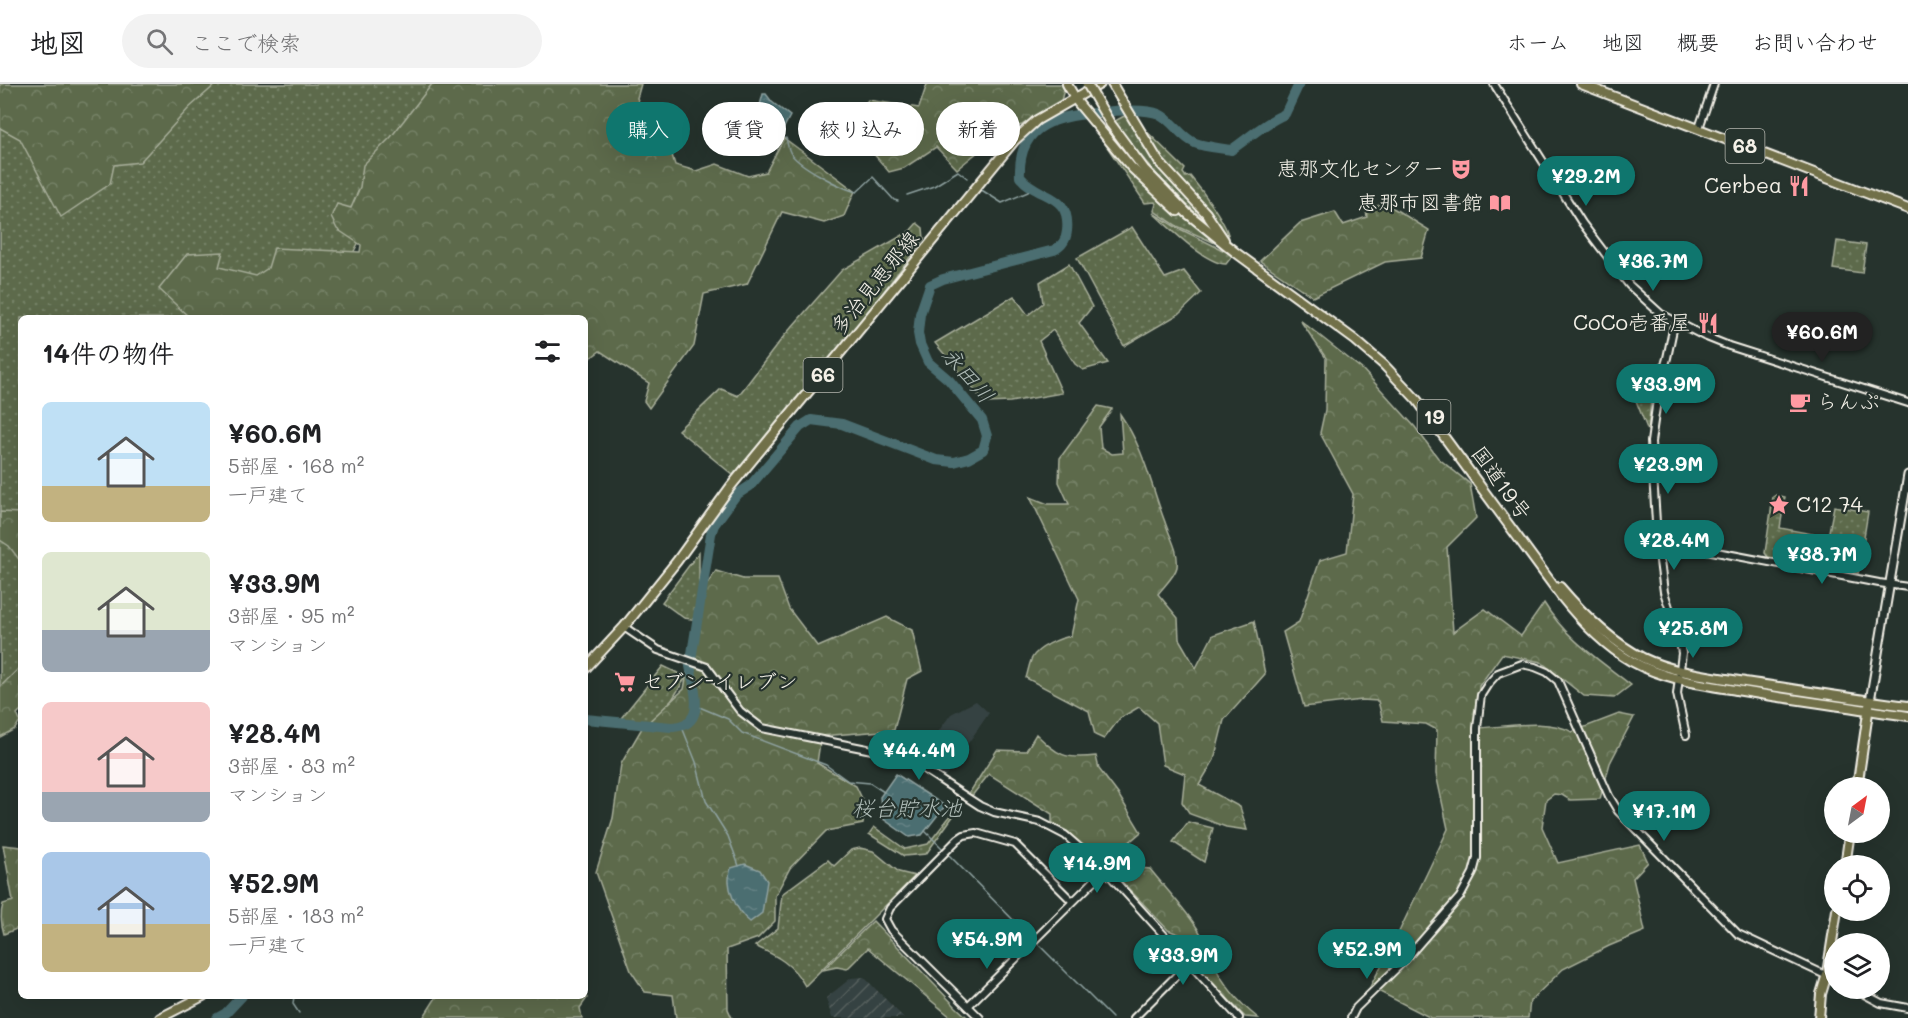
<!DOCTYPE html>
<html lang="ja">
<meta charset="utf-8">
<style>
body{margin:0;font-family:Mali,"Klee One",sans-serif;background:#f2f2f2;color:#202124;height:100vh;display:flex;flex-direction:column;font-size:22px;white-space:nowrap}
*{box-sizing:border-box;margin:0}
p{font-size:20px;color:#757577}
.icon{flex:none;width:33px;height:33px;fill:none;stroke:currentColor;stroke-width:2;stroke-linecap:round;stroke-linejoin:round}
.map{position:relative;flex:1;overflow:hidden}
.details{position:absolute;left:18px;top:231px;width:570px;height:684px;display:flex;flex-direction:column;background:#fff;border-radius:9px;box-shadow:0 6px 24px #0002}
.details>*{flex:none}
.banner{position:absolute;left:606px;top:18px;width:570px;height:54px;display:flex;gap:12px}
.needle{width:39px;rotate:32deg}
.buttons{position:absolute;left:1824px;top:693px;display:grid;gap:12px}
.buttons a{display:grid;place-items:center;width:66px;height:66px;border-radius:50%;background:#fff;box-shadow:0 6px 24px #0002;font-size:30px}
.price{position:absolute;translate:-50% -51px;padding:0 14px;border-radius:21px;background:#0f766e;color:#fff;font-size:20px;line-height:39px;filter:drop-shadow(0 2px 3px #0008)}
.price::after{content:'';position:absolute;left:50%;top:36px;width:18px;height:14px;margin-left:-9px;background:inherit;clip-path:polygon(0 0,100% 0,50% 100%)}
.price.current{background:#222;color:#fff}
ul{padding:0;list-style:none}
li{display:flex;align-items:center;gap:18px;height:150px;padding:0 24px}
li span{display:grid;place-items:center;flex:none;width:168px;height:120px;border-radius:9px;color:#555}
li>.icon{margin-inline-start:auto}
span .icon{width:72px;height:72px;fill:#fffc;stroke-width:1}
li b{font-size:26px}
h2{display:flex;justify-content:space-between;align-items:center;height:72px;padding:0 24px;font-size:26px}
.chip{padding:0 21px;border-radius:27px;background:#fff;box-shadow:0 6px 24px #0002;font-size:21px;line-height:54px}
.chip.current{background:#0f766e;color:#fff}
header{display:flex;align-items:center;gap:36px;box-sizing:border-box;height:84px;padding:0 30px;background:#fff;border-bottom:2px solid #e0e0e0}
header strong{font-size:28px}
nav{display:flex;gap:33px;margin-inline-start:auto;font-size:21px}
.search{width:420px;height:54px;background:#f2f2f2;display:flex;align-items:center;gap:15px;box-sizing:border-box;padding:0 21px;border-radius:33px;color:#757577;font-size:22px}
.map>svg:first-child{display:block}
.built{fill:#364242}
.industrial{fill:url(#industrial-furrows)}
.grass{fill:url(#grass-dots);stroke:#a8ae9a;stroke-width:1.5}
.forest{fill:url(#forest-crowns);stroke:#a8ae9a;stroke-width:1.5}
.water{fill:url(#water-ripples);stroke:#8fa2a1;stroke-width:1.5}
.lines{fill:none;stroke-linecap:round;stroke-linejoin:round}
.stream{stroke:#8fa2a1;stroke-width:1.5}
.river{stroke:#4b6e71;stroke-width:10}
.tertiary-casing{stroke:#f4f1e8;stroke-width:10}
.secondary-casing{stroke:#f4f1e8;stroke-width:11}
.primary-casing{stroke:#f4f1e8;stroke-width:12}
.trunk-casing{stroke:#f4f1e8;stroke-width:12}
.tertiary{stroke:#26332d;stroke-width:6}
.secondary{stroke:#26332d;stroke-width:7}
.primary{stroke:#71704a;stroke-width:8}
.trunk{stroke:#71704a;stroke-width:8}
.trunk-bridge-casing{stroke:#f4f1e8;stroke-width:12;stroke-linecap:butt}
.trunk-bridge{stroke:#71704a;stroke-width:8}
.labels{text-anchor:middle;stroke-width:4.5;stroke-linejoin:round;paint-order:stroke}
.shield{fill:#26332d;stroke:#b6b8b0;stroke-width:1.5}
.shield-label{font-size:20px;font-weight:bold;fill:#f4f1e8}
.poi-label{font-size:21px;fill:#f4f1e8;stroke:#26332d;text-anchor:end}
.street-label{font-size:21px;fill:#f4f1e8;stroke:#26332d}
.water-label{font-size:22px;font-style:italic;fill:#b0bdb8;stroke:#26332d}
</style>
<header>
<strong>地図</strong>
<div class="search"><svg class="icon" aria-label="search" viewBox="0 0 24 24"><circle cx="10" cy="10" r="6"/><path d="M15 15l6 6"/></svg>ここで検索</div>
<nav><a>ホーム</a><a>地図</a><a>概要</a><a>お問い合わせ</a></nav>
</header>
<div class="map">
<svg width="1908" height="934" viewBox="0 0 1908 934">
<defs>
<pattern id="industrial-furrows" width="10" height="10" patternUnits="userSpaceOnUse" patternTransform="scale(1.5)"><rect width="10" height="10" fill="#364242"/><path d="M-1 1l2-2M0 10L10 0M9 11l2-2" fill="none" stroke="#545e5d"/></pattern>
<pattern id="grass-dots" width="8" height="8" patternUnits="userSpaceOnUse" patternTransform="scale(1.5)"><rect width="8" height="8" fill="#5d6b4c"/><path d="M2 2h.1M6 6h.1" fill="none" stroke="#758166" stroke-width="1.8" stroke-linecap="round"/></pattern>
<pattern id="forest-crowns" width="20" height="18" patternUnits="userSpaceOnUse" patternTransform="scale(1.5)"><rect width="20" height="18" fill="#5d6b4c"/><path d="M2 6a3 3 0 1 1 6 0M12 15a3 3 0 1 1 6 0" fill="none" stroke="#758166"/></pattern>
<pattern id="water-ripples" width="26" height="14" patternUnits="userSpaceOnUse" patternTransform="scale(1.5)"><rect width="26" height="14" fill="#4b6e71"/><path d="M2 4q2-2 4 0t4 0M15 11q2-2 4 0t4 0" fill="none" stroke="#668385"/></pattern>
</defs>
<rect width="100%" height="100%" fill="#26332d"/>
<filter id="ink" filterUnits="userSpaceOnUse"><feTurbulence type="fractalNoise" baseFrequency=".0167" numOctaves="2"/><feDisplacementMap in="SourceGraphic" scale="12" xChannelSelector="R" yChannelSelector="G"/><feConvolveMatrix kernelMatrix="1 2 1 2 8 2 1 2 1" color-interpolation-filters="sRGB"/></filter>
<g filter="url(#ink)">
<path class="built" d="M976,617L989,629L942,697L915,680L951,630Z"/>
<path class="industrial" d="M864,893L904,934H832L826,914L851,894Z"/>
<g class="grass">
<path d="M184,0H443L413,54L351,173L363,234H21V625L0,648V8Z"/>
<path d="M1126,31L1202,130L1213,144C1175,112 1142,78 1115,37Z"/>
<path d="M1133,34L1185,85L1183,89L1186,93L1190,92C1200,104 1229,141 1229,156L1167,84Z"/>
<path d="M1091,39L1165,119L1224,163L1177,142L1154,127L1156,120L1155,118L1145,119Z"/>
<path d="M1153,129L1176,143L1233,171L1226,180C1204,179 1169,143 1153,129Z"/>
<path d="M917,139L923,144L924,155L814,298L733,391L678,346L721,305L738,312L784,252L842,186L910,147Z"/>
<path d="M1132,143L1165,194L1184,187L1201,209L1179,230L1124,262L1077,174Z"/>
<path d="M1837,157L1866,161L1862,189L1833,185Z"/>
<path d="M1069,180L1092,223L1079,239L1108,279L1083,286L1075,280L1053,246L1039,257L1062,309L1010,318L985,319L935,259L1014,212L1028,231L1043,219L1040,198Z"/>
<path d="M1629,299L1651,303L1652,305L1648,347Z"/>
<path d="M1776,411L1785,413L1780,444L1828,453L1834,422L1868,428L1858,490L1845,485L1824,483L1768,473L1765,469L1773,413Z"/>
<path d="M699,468V536L684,534L662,518Z"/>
<path d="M663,582L686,593L656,642L618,638Z"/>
<path d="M959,724L926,770L904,772L869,750L874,743L905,765L928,760L955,726Z"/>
<path d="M1188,738L1213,744L1204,778L1173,758Z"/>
<path d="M860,764L873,767L899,788L915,792L805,902C793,880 777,872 755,862L778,844L782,810L828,776L834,782L851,766Z"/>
</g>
<g class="forest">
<path d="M0,0H216L189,24L140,78L114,81L110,100L61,133L20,55L0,44Z"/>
<path d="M432,0H641L637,14L649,44L666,51L675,81L696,87L717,80L748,92L766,88L784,54L855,107L844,132L824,139L782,128L747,200L704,210L694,262L649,324L644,317L649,299L600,267L585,278V234H190L159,205L187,170L223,168L219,183L256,192L268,184L274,164L360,168L361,161L337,145L331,133L337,120L351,124L360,103L363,81L391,53Z"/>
<path d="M927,0H1061L1064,5L1061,17L1022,41L1006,45L957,85L936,63L904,84L889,88L873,69L836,42L850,36L868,16L919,24Z"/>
<path d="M1385,119L1429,146L1421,174L1385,178L1313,213L1260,177L1300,139L1335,128L1343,141L1367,133L1366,126Z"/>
<path d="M1300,236L1363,286L1415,343L1438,374L1470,400L1476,434L1447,463L1453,548L1485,525L1521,552L1544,519C1566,555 1598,575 1631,601L1614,614L1584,612L1541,578L1502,570L1479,602L1478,644C1505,643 1548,634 1572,648L1619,630L1634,633L1610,679L1600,715L1570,716L1562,711L1554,710L1546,716L1542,743L1558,779L1640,761L1648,778L1633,794L1645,847L1609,862L1563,885L1530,917L1528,934H1431L1370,903L1397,852L1448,745L1436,690L1437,646L1426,640L1383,637L1378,617L1362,616L1304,623L1283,548L1299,538L1320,476L1347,468L1353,410L1320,349L1325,326L1326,274Z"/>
<path d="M1098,322L1112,325L1099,343L1101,364L1112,370L1123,369L1120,330C1145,366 1150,399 1165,438C1170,454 1179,466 1177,483C1175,492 1164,502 1158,510L1178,534L1179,555L1196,584L1213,551L1254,537L1265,590L1224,636L1214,676L1199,701L1240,723L1247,746L1226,743L1190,730L1182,718L1185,690L1163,681L1157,639L1139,623L1120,634L1104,655L1095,651L1089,627L1026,594C1028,588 1029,580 1032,574C1038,563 1060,554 1071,552L1079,515L1030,413L1048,420H1069L1059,398L1060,374Z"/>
<path d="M0,428L21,429V478L9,462L0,456Z"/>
<path d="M716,487L743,495H778L789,525L818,563L887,533L912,546L922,587L907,595L894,646L821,652L817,679L856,702L865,721L863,740L826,747L790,784L775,812V837L758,854L727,865L728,925L732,934H676L673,911L645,908L631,887L596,788L613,734L621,680L642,644L684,605L702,508Z"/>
<path d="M21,582V626L17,630L20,637L15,645L0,653V603Z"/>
<path d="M1036,650C1058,671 1064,676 1096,672L1099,685L1118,710L1141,748L1126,761L1139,784L1150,785C1165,804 1187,827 1199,847C1205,856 1207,867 1212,877C1222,898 1239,919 1258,934L1245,933L1194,879L1195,864L1181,851L1168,846C1130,806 1098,770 1052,738V730L989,690L971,713L968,711L997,666L1026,667Z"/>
<path d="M3,761L21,763V843L4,850C1,840 0,830 3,820L13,817Z"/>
<path d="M873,837L956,923L968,934H952L868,864L847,885L837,883L823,886Z"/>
<path d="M585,911L587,914L580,924L582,934H423L437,912Z"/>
</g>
<g class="water">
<path d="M763,10H766L772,18L790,32L780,51L755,40Z"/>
<path d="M896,690L945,722L922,751L909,753L882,734L880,713Z"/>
<path d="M745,780L760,786L767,797L762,829L750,838C736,827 724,801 731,784Z"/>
</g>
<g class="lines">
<g class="stream">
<path d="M786,54C787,58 788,64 790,68C796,81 843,105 857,108L873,93L894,116L898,117"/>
<path d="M980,105L1002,119L1028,108L1031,103"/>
<path d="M907,111L934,102L958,87L967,94"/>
<path d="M697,622L728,635L742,649L826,681L848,697L870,699L884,708"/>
<path d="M682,643L696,678L706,717L728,752L739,782"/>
<path d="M925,747L944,766"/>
<path d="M947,769L1032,855"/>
<path d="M1036,858L1112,934"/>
<path d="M294,912L293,920L299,929"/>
</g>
<g class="river">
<path d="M585,635L671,643C708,643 694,604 690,582L711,450L714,441L736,411L750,402L800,343L811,336L842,340L936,376L954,378L969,374L983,366L987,352L982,336L949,296L928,278L920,260L918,249L920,230L930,201L943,195L1054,166C1062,162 1066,157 1067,147C1071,108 1039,116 1020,93C1017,37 1060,32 1104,28C1118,26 1147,25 1159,30C1172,36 1181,53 1195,59C1205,63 1220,64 1231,66C1249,54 1265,38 1285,30L1299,0"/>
<path d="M217,934L226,929L242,912"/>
</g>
<defs>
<g id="tertiary">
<path d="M1494,0L1582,139L1629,201L1661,230L1704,252L1729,262L1908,319"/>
<path d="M1699,44L1714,0"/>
<path d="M1675,236L1667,274L1659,302L1651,358L1657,454L1664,508L1679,554L1682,569L1677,610L1686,651"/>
<path d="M1660,468L1684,465L1706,466L1879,499L1908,503"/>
<path d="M624,543L658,566L707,583L740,627L762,644L877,667L904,675L916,680L980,722L994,728L1040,738L1065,751L1105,786L1239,934"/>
<path d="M1853,904L1881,919L1908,924"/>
<path d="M968,922L1105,786"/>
<path d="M980,934L891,846L885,835L890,824L958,755L964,751L976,749L1015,760L1072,817"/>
<path d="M1134,934L1189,879"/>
<path d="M1351,934L1356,924L1405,876L1460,813L1473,789L1477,774V644L1481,611L1488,600L1498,589L1522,580L1535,583L1547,588L1558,597L1609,712L1618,727L1738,850L1834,895"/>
</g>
<path id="secondary" d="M1870,617L1908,391"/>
<g id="primary">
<path d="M1581,0L1908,125"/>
<path d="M585,585L624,543L677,477L731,402L1015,56L1037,36L1100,0"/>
<path d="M160,934L203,912"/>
</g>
<g id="trunk">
<path d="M1067,0L1078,19L1131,83L1178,127"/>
<path d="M1112,0L1159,78L1206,129L1224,156"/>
<path d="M1110,39L1144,85L1187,129L1235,168L1355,256L1384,281L1417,316L1561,512C1580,536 1603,561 1631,577C1664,595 1699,600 1736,606C1793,616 1851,623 1908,632"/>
<path d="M1560,503C1583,530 1612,558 1643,574C1674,589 1711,592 1745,598C1799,606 1854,615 1908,622"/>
<path d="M1857,704L1869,622"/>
<path d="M1845,782L1850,748"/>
<path d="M1819,934L1821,910L1827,890L1837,826"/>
</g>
</defs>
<use href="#tertiary" class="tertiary-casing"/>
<use href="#secondary" class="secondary-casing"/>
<use href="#primary" class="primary-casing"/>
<use href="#trunk" class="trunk-casing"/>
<use href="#tertiary" class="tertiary"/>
<use href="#secondary" class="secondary"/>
<use href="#primary" class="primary"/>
<use href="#trunk" class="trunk"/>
<defs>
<path id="trunk-bridge" d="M1087,0L1110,39"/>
</defs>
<use href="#trunk-bridge" class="trunk-bridge-casing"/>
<use href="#trunk-bridge" class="trunk-bridge"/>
</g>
</g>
<defs>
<symbol id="theatre-bare" viewBox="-9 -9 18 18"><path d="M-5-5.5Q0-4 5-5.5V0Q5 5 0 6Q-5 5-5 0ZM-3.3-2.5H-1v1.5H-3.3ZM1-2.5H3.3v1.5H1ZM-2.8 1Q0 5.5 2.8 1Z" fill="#ff9aa2" stroke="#26332d" stroke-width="2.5" paint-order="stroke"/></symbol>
<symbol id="restaurant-bare" viewBox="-9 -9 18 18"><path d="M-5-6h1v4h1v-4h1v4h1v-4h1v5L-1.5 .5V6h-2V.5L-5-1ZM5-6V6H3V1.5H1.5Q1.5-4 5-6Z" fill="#ff9aa2" stroke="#26332d" stroke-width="2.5" paint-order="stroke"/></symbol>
<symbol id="library-bare" viewBox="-9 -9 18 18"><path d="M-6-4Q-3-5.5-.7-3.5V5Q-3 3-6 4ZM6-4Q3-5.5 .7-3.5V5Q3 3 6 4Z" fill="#ff9aa2" stroke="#26332d" stroke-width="2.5" paint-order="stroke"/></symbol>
<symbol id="cafe-bare" viewBox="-9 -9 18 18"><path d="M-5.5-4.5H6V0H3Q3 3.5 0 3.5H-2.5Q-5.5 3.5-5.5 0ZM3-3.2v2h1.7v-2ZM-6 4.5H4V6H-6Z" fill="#ff9aa2" stroke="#26332d" stroke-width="2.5" paint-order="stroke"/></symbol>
<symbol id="sight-bare" viewBox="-9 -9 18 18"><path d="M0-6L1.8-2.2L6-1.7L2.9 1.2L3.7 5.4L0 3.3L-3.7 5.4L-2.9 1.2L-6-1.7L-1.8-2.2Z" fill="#ff9aa2" stroke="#26332d" stroke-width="2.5" paint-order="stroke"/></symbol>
<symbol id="supermarket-bare" viewBox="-9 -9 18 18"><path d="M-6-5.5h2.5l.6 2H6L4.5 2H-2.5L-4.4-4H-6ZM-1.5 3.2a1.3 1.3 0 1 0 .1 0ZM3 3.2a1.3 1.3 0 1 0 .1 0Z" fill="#ff9aa2" stroke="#26332d" stroke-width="2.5" paint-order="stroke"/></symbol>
</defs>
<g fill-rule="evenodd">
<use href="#theatre-bare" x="1446" y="70" width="30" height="30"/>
<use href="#restaurant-bare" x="1784" y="87" width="30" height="30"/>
<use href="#library-bare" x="1485" y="104" width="30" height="30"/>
<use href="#restaurant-bare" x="1693" y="224" width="30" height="30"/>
<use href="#cafe-bare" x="1785" y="303" width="30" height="30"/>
<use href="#sight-bare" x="1764" y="406" width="30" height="30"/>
<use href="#supermarket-bare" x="610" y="583" width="30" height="30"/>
</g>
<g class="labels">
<g class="shield">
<rect x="1725.5" y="45" width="39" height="34" rx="4.5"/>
<rect x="803.5" y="274" width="39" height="34" rx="4.5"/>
<rect x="1417.5" y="316" width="33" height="34" rx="4.5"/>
</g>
<g class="shield-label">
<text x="1745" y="69">68</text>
<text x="823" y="298">66</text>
<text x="1434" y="340">19</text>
</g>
<g class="poi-label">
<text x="1444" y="92">恵那文化センター</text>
<text x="1782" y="109">Cerbea</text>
<text x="1483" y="126">恵那市図書館</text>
<text x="1691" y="246">CoCo壱番屋</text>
<text x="1817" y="325" text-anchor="start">らんぷ</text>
<text x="1796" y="428" text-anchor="start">C12 74</text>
<text x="642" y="605" text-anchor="start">セブン-イレブン</text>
</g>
<g class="street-label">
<text transform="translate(875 199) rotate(-51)" y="7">多治見恵那線</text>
<text transform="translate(1501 399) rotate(54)" y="7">国道19号</text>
</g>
<g class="water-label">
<text transform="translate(968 291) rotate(49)" y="8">永田川</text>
<text x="907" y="732">桜台貯水池</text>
</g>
</g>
</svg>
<div class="buttons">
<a><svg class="needle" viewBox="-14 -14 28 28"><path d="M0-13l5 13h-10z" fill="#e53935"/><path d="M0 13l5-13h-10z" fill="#757577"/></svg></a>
<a><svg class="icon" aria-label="locate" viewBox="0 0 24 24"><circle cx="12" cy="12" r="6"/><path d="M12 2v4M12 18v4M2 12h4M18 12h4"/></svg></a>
<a><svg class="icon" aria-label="layers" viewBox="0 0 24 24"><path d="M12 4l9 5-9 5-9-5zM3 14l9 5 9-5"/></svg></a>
</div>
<b class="price" style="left:1586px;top:123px">¥29.2M</b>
<b class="price" style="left:1653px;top:208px">¥36.7M</b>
<b class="price current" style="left:1822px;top:279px">¥60.6M</b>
<b class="price" style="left:1666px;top:331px">¥33.9M</b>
<b class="price" style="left:1668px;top:411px">¥23.9M</b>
<b class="price" style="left:1674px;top:487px">¥28.4M</b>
<b class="price" style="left:1822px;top:501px">¥38.7M</b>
<b class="price" style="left:1693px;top:575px">¥25.8M</b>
<b class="price" style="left:919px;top:697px">¥44.4M</b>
<b class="price" style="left:1664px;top:758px">¥17.1M</b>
<b class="price" style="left:1097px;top:810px">¥14.9M</b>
<b class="price" style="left:987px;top:886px">¥54.9M</b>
<b class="price" style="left:1367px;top:896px">¥52.9M</b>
<b class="price" style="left:1183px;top:902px">¥33.9M</b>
<div class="banner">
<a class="chip current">購入</a>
<a class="chip">賃貸</a>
<a class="chip">絞り込み</a>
<a class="chip">新着</a>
</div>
<section class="details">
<h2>14件の物件<svg class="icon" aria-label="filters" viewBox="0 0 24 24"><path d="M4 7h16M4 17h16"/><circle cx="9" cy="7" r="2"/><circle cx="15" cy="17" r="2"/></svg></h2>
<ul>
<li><span style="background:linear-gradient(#bfe0f5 70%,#c2b280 0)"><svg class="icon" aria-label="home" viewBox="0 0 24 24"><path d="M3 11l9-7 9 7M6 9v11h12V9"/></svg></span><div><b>¥60.6M</b><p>5部屋 · 168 m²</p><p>一戸建て</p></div></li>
<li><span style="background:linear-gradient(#dfe7d0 65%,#9aa5b1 0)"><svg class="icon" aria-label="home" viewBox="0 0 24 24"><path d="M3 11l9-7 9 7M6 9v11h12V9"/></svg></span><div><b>¥33.9M</b><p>3部屋 · 95 m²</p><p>マンション</p></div></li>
<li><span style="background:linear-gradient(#f6c9c9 75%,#9aa5b1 0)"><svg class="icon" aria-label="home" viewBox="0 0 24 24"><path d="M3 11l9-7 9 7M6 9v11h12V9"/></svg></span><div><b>¥28.4M</b><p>3部屋 · 83 m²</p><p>マンション</p></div></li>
<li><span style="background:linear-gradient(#a9c7e8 60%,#c2b280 0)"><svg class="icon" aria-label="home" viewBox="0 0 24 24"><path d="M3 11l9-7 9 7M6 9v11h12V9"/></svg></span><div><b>¥52.9M</b><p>5部屋 · 183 m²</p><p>一戸建て</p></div></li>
</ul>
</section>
</div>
